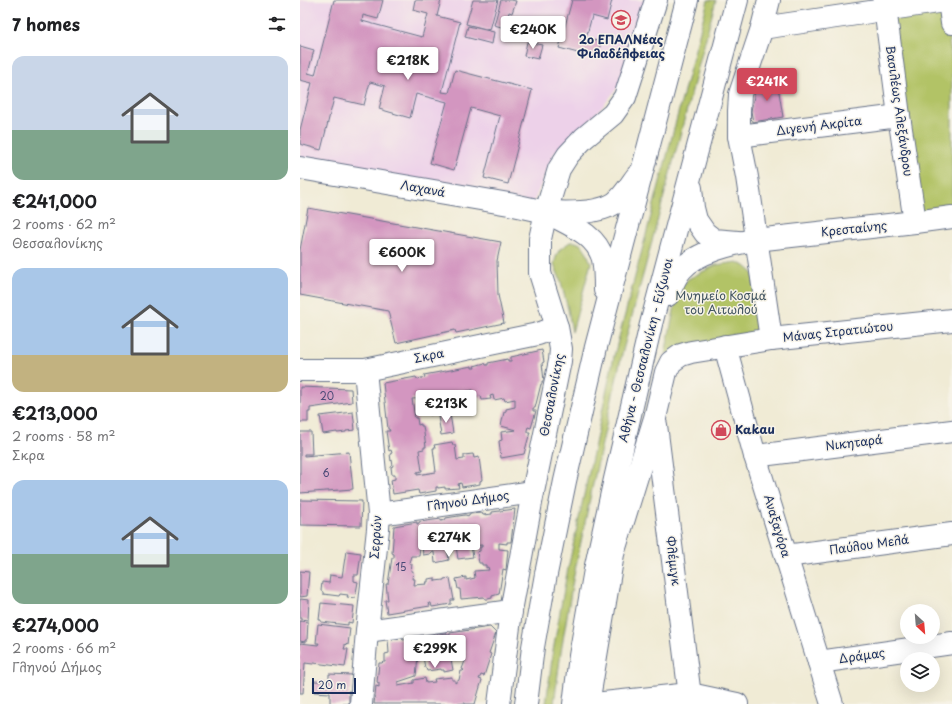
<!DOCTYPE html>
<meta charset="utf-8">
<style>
body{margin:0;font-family:"Playpen Sans",sans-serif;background:#f6f6f6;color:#202124;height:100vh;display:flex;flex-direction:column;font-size:15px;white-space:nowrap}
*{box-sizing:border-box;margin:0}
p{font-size:13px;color:#757577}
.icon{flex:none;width:22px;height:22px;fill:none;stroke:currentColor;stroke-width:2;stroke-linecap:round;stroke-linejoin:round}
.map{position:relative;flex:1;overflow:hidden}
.drawer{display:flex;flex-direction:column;background:#fff;width:300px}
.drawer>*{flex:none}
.needle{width:26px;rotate:154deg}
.fabs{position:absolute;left:600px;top:604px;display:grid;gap:8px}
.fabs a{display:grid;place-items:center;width:40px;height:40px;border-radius:50%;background:#fff;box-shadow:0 4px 16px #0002;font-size:20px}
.scale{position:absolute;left:12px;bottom:10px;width:44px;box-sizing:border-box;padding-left:4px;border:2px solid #1b2f5e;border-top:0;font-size:11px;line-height:14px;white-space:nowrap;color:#1b2f5e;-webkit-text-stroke:3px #f7f3e8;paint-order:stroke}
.price{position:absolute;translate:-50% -34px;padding:0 9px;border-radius:4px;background:#fff;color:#222;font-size:13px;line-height:26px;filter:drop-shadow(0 1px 2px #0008)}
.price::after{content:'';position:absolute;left:50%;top:24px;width:12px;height:9px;margin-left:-6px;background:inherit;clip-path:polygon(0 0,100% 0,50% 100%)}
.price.selected{background:#d1495b;color:#fff}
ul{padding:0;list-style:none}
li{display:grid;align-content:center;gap:8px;height:212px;padding:0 12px}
li span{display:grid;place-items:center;height:124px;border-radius:12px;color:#555}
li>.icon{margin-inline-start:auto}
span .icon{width:72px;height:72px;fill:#fffc;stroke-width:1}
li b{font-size:17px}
h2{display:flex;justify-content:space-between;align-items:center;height:48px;padding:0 12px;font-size:17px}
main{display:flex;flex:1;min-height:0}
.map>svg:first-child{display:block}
.built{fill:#edd1e9}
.green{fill:#b2c366;stroke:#667962}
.building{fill:#d396c0;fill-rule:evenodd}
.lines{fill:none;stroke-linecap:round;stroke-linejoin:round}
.minor-casing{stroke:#667188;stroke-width:24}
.highway-casing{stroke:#667188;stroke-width:24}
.minor{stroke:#fff;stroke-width:22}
.highway{stroke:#fff;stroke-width:22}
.labels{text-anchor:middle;stroke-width:3;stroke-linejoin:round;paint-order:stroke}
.number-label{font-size:10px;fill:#494976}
.poi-label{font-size:12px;font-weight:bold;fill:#1b2f5e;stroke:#f7f3e8}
.street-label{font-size:12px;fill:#1b2f5e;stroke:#f7f3e8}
.park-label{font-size:12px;fill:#415460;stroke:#f7f3e8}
</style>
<main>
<section class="drawer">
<h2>7 homes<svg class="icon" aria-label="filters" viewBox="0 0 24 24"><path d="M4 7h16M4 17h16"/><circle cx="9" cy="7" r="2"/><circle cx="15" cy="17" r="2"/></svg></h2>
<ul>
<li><span style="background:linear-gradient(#c9d6e8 60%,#7fa58c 0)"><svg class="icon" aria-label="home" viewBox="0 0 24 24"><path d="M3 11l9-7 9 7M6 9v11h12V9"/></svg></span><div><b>€241,000</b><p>2 rooms · 62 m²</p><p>Θεσσαλονίκης</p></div></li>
<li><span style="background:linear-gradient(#a9c7e8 70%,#c2b280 0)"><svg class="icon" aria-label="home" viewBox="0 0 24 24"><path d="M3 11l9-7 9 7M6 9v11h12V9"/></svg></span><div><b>€213,000</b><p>2 rooms · 58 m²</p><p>Σκρα</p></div></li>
<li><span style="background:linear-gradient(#a9c7e8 60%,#7fa58c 0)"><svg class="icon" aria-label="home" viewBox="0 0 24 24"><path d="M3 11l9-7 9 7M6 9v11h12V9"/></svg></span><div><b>€274,000</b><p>2 rooms · 66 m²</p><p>Γληνού Δήμος</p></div></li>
</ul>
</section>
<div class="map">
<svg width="652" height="704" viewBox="0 0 652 704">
<rect width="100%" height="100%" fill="#f7f3e8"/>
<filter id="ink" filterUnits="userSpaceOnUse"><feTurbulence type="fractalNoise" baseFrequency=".025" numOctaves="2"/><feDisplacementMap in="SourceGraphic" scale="8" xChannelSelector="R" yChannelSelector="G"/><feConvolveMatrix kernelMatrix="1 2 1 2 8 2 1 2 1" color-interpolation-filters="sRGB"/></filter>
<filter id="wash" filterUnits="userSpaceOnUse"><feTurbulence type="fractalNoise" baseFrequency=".012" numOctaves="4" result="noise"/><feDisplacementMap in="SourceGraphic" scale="16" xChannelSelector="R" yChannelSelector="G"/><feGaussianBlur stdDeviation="0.9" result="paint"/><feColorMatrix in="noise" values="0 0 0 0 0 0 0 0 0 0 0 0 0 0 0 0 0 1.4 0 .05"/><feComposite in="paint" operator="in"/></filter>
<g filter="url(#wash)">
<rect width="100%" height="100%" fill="#f0ebd5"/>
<path class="built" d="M0,0H347L321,83L304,105L285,125L255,152L233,203L0,158Z"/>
<g class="green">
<path d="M408,0H416L321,358L292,489L273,580L261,652L254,704H246L253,651L266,578L314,356Z"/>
<path d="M645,9L652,63V209L621,213L590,16Z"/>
<path d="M270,242H276L282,245L286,251L291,263L272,332L268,309L260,279L254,264L257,254L260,249Z"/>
<path d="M437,262L445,266L453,273L459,327L452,333L365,354L378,291L388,279L416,265Z"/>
</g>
<g id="blocks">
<g class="building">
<path d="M34,0H83L78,19L63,15L62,21L122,37L128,14L113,10L115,0H141L137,16L160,22L142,92L149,93L155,70L232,90L208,184L184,178L200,116L171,108L154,170L130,163L147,102L116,94L110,118L79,109L85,86L70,82L64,105L34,98L21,150L0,144V130L12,83L0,80V46L14,50L8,73L15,75Z"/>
<path d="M173,0H198L190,30L166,24Z"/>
<path d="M201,0H211L216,1L212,13L209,12L205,28L194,25Z"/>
<path d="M272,0H312L307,20L292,16L286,38L301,42L297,58L259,48Z"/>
<path d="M168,26L194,32L192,44L165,37Z"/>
<path d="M227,42L242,45L238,59L224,56Z"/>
<path d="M477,80L483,117L453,122L451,111L457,81Z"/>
<path d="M8,208L201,242L197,261L198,295L204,323L156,333L155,330L96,343L88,311L0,295V250Z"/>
<path d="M242,350L244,362L242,363L244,381H242V384H241L235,408H233V411H236L231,428L228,427L227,430V432H230L224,454L201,458L199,441L202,440L201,432L216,430L201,426L204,412L206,411V409L215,407V399L205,401L204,398L194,400L193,395L190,396L191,399L182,400L181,396L176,397L175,394L174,395L173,390L163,392L165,401L159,402V403L150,405V408L148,409V411L130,415V413H129L126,398L112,399L115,418H117L118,425L121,424V426H123L126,447H124V449L119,450L122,471L117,472V475L136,472L133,448H135L134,445L152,442L153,445H155L157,460L164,459V455L173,454L174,458L179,457L182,480L180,481V484L162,487L161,483L158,484L159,488L145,489V487L138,488V487H136V491L119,494L118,490L93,494L91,480L95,479V475H92L91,467L93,466L92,460L91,461L90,454L92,453L91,450L89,451L86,431H90L89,429H88L83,383L116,377L117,379L122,378L125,377L124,375L172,366V368H175L174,366L185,363L186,365H188V363L208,359V361H211V357Z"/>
<path d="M0,387L51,389L52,402L10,408V412H8V422H0Z"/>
<path d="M53,412L55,430L46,431V432L37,433V432L23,434L20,416Z"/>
<path d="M150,414L153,433L141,435L138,416Z"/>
<path d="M0,432H11L12,454H4V456L49,452L53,489L0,493Z"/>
<path d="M0,500L62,501L61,526L0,525Z"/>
<path d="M215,509L211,542H207V544L199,543V549L208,550L206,570L203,569L199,594L192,596V598L188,599H185L184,597L161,599L160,589H158L156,579L166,577V580L175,578L174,571L189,570L188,567L186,568V565H182V563H179L177,552L180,551V547H182V545L171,546L173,557L158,559L156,546L167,544L166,542H170L169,534L165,535L166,542L150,545L148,539H145L149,560L135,563L134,552L130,553V554L123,555L122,546L120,547L119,556H111L109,563L112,564L111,571H113L112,579H115L114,585L127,584L126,582H128V579L135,578V581L144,580V579L150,578L154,600H151V604L132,607L131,603H129L130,606L87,613L85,600H88L86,584H88L92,558H94V554L92,553L94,526L117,522V524H119V522L141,519V521L145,520L146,518L165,515L169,516V514L182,513L183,515L192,514V512Z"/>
<path d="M46,551L61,553L58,575H54V581L58,582L55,598L47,597L48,595L40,594L39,596L23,594V592L21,591L22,582L29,583L30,575L42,577Z"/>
<path d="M0,571L9,572L7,596L0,597Z"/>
<path d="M0,599L9,600L8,620L0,619Z"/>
<path d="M21,603L54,606L52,623L48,622V625L21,622V620H19Z"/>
<path d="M0,621L8,622L7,640H5V642L0,641Z"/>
<path d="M18,624L50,628L48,645L45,644V646L44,649H48L45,667L14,663L13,664L5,663L3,693H0V643L18,645L19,643H16Z"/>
<path d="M190,627L196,633L189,653L191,654L184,676L181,675L179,679L182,680L175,704H165V703L158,704H74L76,686L79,687V683L77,682L79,663H82L83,662H85V654L89,653L88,639L102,638L103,640L146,633L147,635H150V633ZM122,651L125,668H126L127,671L141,669V670H144V672L153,670L150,654H161L165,661L162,669L164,670L163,671H161L159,680L155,683V680H152V677L134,679L135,682L126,683L125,678L114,680V683L98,686V682L116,676L118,656L115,655Z"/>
<path d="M29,674L52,675L51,691H48V693H49V704H30V693L14,692V681L29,682Z"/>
</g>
</g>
</g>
<g filter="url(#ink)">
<use href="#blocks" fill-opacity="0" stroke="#667188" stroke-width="1"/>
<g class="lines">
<defs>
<g id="minor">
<path d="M469,0L462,28L440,94L439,111V136L447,177L471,339"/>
<path d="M584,0L599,116L615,222"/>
<path d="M649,0L652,23"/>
<path d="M462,28L651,0"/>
<path d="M439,136L599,116"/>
<path d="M0,168L209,204L246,212"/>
<path d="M456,240L615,222L652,217"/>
<path d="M425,346L455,456L532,704"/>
<path d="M0,370H65L238,334L257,327"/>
<path d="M356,425L391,704"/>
<path d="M455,456L652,431"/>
<path d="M79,514L233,492"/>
<path d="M486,556L652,534"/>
<path d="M67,631L211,611"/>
<path d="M519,662L652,643"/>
<path d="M61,704L67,631L78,529L79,514L65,370"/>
<path d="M199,704L211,611L233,492L260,361L261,349L257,327L240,273V239L246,212L259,169L268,155L284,138L313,114L325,97L356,0"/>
<path d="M288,704L313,554L355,418L366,372L371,362L381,355L391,352L471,339L652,320"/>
<path d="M294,704L390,694L437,704"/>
</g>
<g id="highway">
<path d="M391,188L393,208L396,220L405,233L414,240L438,242"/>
<path d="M246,212C267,224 296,233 303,259C305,269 305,280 305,290"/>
<path d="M249,212C268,213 298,214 315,203C324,196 330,185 337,176"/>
<path d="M368,295C372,286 375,277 381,270C396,252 434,243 456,240"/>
<path d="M226,704L233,647L246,574L265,481L296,347L387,0"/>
<path d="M274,704L280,656L295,570L315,479L351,324L437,0"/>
</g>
</defs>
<use href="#minor" class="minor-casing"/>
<use href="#highway" class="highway-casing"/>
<use href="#minor" class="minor"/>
<use href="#highway" class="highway"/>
</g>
</g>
<defs>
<symbol id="school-ring" viewBox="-11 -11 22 22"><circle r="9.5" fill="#f7f3e8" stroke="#d1495b" stroke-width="1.5"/><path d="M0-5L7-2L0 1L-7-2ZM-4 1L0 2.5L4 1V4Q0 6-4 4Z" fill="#d1495b"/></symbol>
<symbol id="shop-ring" viewBox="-11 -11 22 22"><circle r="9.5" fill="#f7f3e8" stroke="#d1495b" stroke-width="1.5"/><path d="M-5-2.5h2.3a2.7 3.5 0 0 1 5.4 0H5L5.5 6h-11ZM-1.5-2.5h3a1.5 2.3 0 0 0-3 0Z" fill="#d1495b"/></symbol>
</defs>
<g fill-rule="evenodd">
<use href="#school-ring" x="310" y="9" width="22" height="22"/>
<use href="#shop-ring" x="410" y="419" width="22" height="22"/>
</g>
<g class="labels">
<g class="number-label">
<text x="27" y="400">20</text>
<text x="26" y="477">6</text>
<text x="101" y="571">15</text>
</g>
<g class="poi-label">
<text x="321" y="44">2ο ΕΠΑΛΝέας<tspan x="321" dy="14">Φιλαδέλφειας</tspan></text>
<text x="435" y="434" text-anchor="start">Kakau</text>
</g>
<g class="street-label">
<text transform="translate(599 111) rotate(82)" y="4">Βασιλέως Αλεξάνδρου</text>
<text transform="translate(519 126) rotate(-7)" y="4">Διγενή Ακρίτα</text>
<text transform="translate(123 189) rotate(10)" y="4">Λαχανά</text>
<text transform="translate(554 229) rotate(-6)" y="4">Κρεσταίνης</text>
<text transform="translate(538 332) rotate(-6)" y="4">Μάνας Στρατιώτου</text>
<text transform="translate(346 350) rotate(-76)" y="4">Αθήνα - Θεσσαλονίκη - Εύζωνοι</text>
<text transform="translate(129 356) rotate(-12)" y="4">Σκρα</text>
<text transform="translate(252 395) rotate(-79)" y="4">Θεσσαλονίκης</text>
<text transform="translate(554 443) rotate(-7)" y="4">Νικηταρά</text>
<text transform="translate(168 501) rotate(-8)" y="4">Γληνού Δήμος</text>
<text transform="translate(477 526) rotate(73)" y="4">Αναξαγόρα</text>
<text transform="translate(76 537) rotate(-86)" y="4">Σερρών</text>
<text transform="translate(569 545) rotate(-8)" y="4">Παύλου Μελά</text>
<text transform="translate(373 561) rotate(83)" y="4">Φλέμιγκ</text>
<text transform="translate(562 656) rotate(-8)" y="4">Δράμας</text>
</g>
<g class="park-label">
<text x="421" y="300">Μνημείο Κοσμά<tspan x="421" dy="14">του Αιτωλού</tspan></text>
</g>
</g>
</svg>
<div class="fabs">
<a><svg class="needle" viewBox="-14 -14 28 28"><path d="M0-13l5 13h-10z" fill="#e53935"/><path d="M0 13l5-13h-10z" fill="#757577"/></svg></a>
<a><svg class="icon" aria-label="layers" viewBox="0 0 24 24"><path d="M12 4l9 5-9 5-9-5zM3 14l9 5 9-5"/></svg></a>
</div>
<div class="scale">20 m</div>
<b class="price" style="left:233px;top:50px">€240K</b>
<b class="price" style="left:108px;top:81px">€218K</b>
<b class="price selected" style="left:467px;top:102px">€241K</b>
<b class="price" style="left:102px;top:273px">€600K</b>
<b class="price" style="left:146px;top:424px">€213K</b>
<b class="price" style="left:149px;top:558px">€274K</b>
<b class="price" style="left:135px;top:669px">€299K</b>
</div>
</main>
